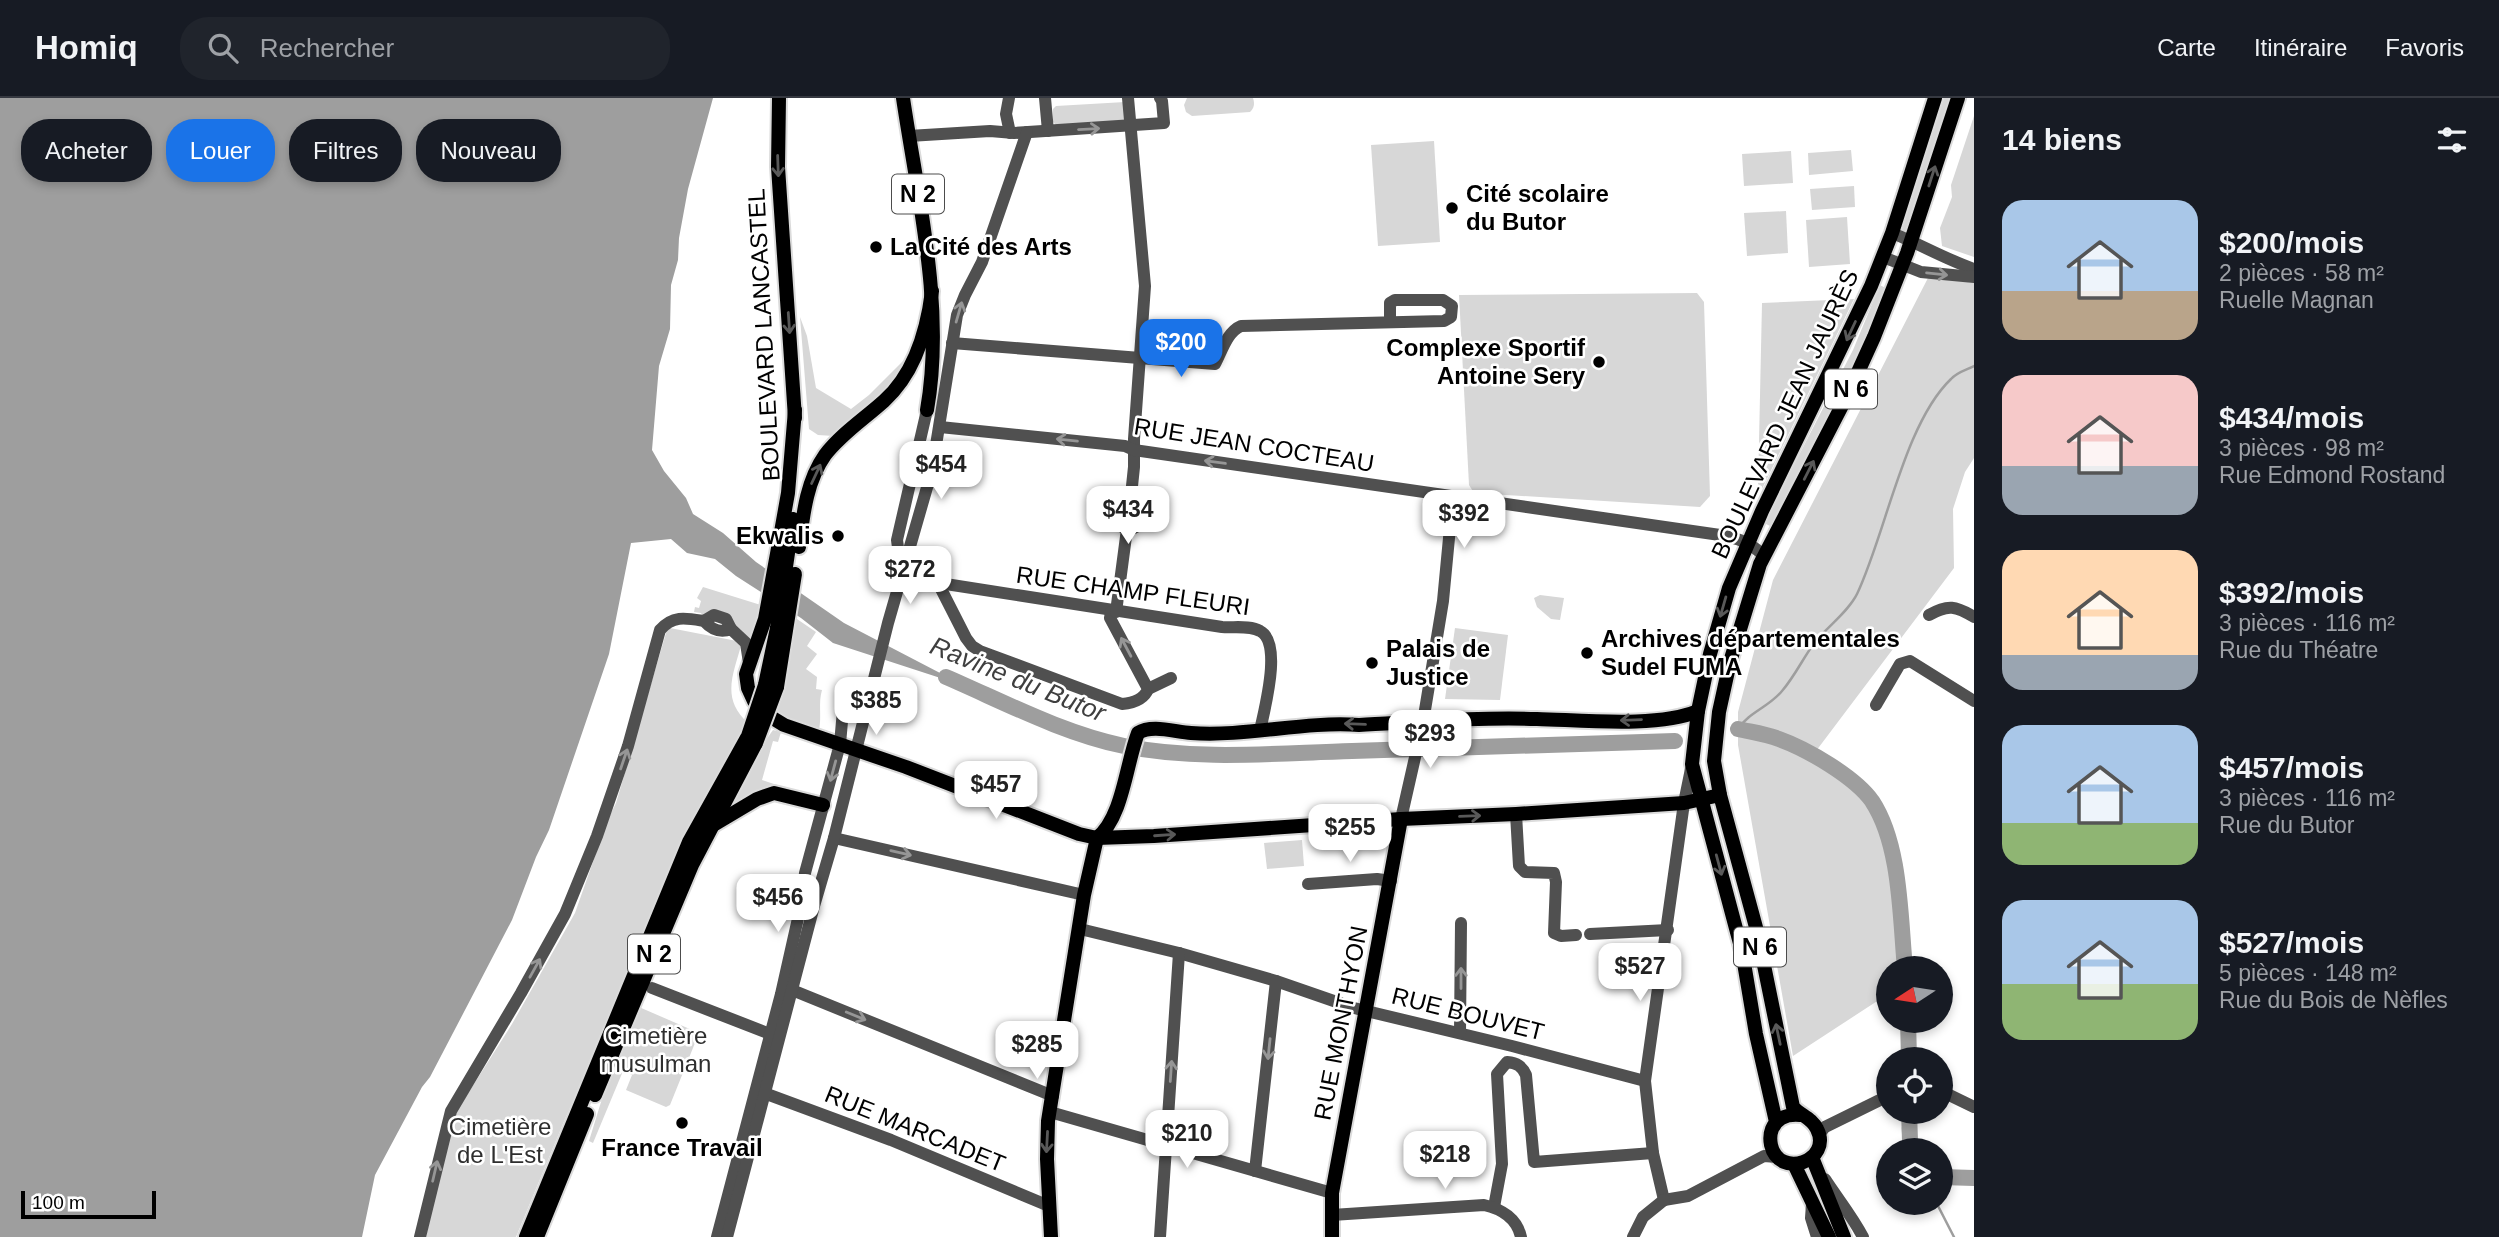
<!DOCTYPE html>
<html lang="fr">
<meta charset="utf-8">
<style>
body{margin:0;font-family:Arial,sans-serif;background:#20242c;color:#f1f3f6;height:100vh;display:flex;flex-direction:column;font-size:26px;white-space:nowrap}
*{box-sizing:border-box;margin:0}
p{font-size:23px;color:#9ea1a6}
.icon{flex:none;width:38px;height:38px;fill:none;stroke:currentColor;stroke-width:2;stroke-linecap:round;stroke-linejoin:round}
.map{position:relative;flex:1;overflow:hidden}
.side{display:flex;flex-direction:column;background:#171b24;width:525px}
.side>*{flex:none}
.guide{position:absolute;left:21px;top:21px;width:665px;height:63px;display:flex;gap:14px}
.needle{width:46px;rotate:258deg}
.fabs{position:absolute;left:1876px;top:858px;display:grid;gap:14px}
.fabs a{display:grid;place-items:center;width:77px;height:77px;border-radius:50%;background:#171b24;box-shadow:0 4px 10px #0003;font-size:35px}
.scale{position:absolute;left:21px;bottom:18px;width:135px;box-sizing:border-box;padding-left:7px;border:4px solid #000;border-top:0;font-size:19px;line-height:24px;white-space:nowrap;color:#000;-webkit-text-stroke:5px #fff;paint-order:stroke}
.price{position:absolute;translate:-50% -60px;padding:0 16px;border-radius:14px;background:#fff;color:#222;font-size:23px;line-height:46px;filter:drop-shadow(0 2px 4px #0008)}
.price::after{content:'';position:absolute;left:50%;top:42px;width:21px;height:16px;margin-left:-10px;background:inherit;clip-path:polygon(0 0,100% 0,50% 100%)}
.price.selected{background:#1a73e8;color:#fff}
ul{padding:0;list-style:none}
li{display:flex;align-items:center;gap:21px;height:175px;padding:0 28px}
li span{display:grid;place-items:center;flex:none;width:196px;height:140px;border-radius:21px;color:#555}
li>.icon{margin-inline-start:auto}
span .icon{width:84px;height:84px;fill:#fffc;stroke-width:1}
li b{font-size:30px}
h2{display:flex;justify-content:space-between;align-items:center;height:84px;padding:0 28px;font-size:30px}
.chip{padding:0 24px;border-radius:28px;background:#171b24;box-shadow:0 4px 10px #0003;font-size:24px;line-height:63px}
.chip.selected{background:#1a73e8;color:#fff}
header{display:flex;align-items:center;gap:42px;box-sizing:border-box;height:98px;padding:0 35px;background:#171b24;border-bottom:2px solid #363941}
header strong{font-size:33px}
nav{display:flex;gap:38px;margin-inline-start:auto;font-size:24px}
.search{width:490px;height:63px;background:#20242c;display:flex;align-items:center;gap:18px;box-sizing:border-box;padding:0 24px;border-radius:28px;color:#9ea1a6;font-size:26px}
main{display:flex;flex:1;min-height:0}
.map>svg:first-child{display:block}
.green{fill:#d7d7d7}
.water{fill:#9e9e9e}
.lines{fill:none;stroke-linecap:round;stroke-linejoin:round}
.stream{stroke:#9e9e9e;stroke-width:2.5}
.river{stroke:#9e9e9e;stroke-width:16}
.major-casing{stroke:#dbdbdb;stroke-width:18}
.minor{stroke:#505050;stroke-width:12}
.major{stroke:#000;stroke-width:14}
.major-bridge-casing{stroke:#dbdbdb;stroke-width:18;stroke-linecap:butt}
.major-bridge{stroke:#000;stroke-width:14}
.oneway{stroke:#969696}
.oneway2{stroke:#595959}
.poi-dot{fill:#000;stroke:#fff;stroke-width:2.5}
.labels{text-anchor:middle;stroke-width:5;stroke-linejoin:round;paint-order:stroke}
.shield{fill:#fff;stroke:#4c4c4c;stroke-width:2}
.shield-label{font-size:23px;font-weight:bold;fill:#000}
.poi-label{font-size:24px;font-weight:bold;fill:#000;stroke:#fff;text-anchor:start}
.street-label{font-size:24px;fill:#000;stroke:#fff}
.park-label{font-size:24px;fill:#2e2e2e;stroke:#fff}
.water-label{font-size:26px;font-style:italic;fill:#3f3f3f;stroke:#fff}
</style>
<header>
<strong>Homiq</strong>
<div class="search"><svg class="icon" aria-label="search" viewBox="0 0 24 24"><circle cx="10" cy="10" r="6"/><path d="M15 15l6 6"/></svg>Rechercher</div>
<nav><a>Carte</a><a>Itinéraire</a><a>Favoris</a></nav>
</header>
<main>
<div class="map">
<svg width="1974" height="1139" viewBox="0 0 1974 1139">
<rect width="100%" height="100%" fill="#fff"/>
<g class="green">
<path d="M1187,0H1253C1255,6 1254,10 1250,14L1192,18L1186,14L1184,7Z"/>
<path d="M1944,0H1950L1905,136L1899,134Z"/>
<path d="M1125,4L1126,24L1056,27L1053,24V11L1056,8Z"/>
<path d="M1974,18V159L1942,148L1940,130L1952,99L1951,87Z"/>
<path d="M1434,43L1440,144L1378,148L1371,47Z"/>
<path d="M1851,52L1853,73L1809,77L1808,55Z"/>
<path d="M1791,53L1793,85L1744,88L1742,56Z"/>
<path d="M1854,88L1855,109L1812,112L1810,91Z"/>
<path d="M1786,113L1788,155L1747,158L1744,115Z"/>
<path d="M1847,119L1850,166L1809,169L1806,122Z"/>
<path d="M1929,178L1974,185V360L1965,374L1953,411L1954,470L1813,657C1833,669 1853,682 1869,700C1898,732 1901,827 1905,870H1888V896L1793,958L1738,647V614L1773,482Z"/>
<path d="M1880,187L1889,192L1860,255L1772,429L1764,425L1853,252Z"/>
<path d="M1697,195L1704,204L1710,398L1700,409L1474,395L1469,387L1459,197Z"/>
<path d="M1854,201L1762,391L1758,390L1762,205Z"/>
<path d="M800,219L807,238L816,290L851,311L869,297L904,262C900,289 855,320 834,338L818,337L809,331Z"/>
<path d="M703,489L764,508L753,544L730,522L703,519L701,515L694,514L695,509L699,510L701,503L697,500Z"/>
<path d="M1540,497L1564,500L1560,522L1551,521L1537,509L1534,500Z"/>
<path d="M794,519L816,534L807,548L817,556L806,571L817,579L816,591L822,592C818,605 822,618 819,632L812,629L811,632L775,615Z"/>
<path d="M670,530L742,544C734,575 720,600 748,625L565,1021L516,1139H426L451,1022L512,926L575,815L608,721L616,705L666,535Z"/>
<path d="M1455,530L1508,537L1500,602L1445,601Z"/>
<path d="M773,632L781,634L778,644L773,643L762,682L807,697L784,691L726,716L761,649Z"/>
<path d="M1302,742L1304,768L1267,771L1264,745Z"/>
<path d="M639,909L699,935L670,1007L666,1009L626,992L632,977L623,973L593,1045L589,1043L609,978Z"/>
</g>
<path class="water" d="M0,0H713L688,91L679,140L678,162L671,187L670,231L659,268L652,352L664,373L686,400L693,416L723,435L756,464L844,525L965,588L833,545L801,520L736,478L715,461L687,455L671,441L631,445L609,556L549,732L536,759L512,822L430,979L422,989L375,1077L362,1139H0Z"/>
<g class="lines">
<g class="stream">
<path d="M1738,631C1749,614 1769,609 1782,593C1795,578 1803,560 1815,544C1828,528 1848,514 1857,496C1886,435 1904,326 1951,281C1957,274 1966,272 1974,268"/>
<path d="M1904,1052L1903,1030L1909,1014"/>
<path d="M1936,1104L1954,1139"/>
</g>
<g class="river">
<path d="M946,579C1004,604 1062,635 1124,648C1198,663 1277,655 1352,653C1460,649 1568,646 1675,643"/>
<path d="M1738,631C1751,634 1766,636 1779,641C1807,651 1855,679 1872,703C1901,747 1900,819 1905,870"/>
<path d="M1908,922L1909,961"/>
<path d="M1909,1013L1910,1043L1915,1052"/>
<path d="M1941,1079L1974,1080"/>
</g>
<defs>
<g id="major">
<path d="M779,0L778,69L795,320"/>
<path d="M903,0C918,101 945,210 927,312"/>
<path d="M795,312L788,395L781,434L765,521L746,576L748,590L754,603L766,616L784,627L906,669L1079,736L1097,740L1154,738L1401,721L1516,716L1684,705L1720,697"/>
<path d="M799,449C803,418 806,384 825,357C841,336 864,321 884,303C915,275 927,233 932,193"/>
<path d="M765,587L777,530L793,421"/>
<path d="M777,589L795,476"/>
<path d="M715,726L757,701L774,695L823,707"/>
<path d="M595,997L692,767L756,645"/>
<path d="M1800,1017C1789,1016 1777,1019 1772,1031C1770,1036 1770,1042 1771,1047C1779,1082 1833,1063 1817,1031C1812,1020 1800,1017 1793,1009L1757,833L1720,697L1714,663L1719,614L1730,564L1760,466L1848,296L1874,239L1907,155L1958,0"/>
<path d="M1776,1024L1756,936L1742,853L1692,666L1698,613L1710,556L1729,490L1762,413L1871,188L1892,135L1935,0"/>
<path d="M1812,1059L1844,1139"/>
<path d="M1794,1066L1829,1139"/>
<path d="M526,1139L689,744L748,638"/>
<path d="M537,1139L587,1016"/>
<path d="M1051,1139L1047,1061L1048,1023L1084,797L1097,740C1123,719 1126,666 1138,635C1152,626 1175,634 1191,635C1247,639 1303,623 1359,627C1418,624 1478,619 1537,621C1581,622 1658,630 1698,613"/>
<path d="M1332,1139V1095L1401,721"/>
</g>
</defs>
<use href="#major" class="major-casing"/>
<g class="minor">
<path d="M1009,0L1006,16L1010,35"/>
<path d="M1045,0L1048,33"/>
<path d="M1128,0L1145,188L1134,341V369L1130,407"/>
<path d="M909,38L990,33L1014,35L1164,25L1162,3L1160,0"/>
<path d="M1892,135C1920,146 1945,161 1974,171"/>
<path d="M1883,159L1921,174L1974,179"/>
<path d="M952,245L1215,266C1222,253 1227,234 1241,228L1444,223L1451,219L1452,208L1443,202H1395L1390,205V224"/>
<path d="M940,329L1125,348L1134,352L1720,437C1738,440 1751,445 1764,458"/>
<circle cx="1129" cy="419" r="12"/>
<path d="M907,470L899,457L897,442L927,312"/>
<path d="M900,482H920L1222,529C1233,530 1250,527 1260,533C1283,545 1264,612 1260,633"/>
<path d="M938,485L966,540L972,548L980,553L1122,606C1133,605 1144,602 1148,591L1110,520L1111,514"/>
<path d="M1116,514L1127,431"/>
<path d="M1929,517C1948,506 1956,508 1974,519"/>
<path d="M704,523L714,517L726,521L731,531"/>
<path d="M1148,591L1171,580"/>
<path d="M1876,607L1900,566L1910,563L1974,603"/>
<path d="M1516,716L1519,768L1525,774L1554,775L1556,784L1554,835L1561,838L1576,837"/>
<path d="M1401,721L1423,624L1443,503L1453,398"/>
<path d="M834,740L1084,797"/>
<path d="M1308,786L1377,781L1391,783"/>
<path d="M1080,831L1179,855L1276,883L1354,910L1512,948L1645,983"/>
<path d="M1590,836L1668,832"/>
<path d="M652,890L770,936"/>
<path d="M792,892L1053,998"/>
<path d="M1460,935L1461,825"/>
<path d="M1941,993L1974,1009"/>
<path d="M764,995L891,1042L1049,1108"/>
<path d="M1050,1014L1332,1095"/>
<path d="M1819,1036L1825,1029L1888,998"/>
<path d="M1255,1073L1276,883"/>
<path d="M1825,1081C1838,1101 1852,1118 1863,1139"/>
<path d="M1664,1102L1653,1055L1645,983L1684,705L1692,666"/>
<path d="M1664,1102L1688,1098L1764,1058L1777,1059"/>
<path d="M1812,1106L1811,1120L1817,1139"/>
<path d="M1494,1109L1502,1066L1497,976L1507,964C1517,965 1522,968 1526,977L1534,1064L1653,1055"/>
<path d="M1332,1117L1484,1107C1502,1111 1517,1121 1521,1139"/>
<path d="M420,1139L451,1013L521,895L565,816L597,738L628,648L660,532C673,517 686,520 704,523C712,532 720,535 731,531L746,545L749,565"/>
<path d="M717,1139L781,896L801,807L805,775L840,646L843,612L850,607H860L865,617"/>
<path d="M727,1139L814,808L834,740L888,525L932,372L957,217L965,197L982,164L1027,34"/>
<path d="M1160,1139L1179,855"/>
<path d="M1633,1139L1643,1119L1664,1102"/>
</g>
<use href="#major" class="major"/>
<defs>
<g id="major-bridge">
<path d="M748,638L765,587"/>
<path d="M756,645L777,589"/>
</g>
</defs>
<use href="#major-bridge" class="major-bridge-casing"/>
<use href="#major-bridge" class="major-bridge"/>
</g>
<defs><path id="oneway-shaft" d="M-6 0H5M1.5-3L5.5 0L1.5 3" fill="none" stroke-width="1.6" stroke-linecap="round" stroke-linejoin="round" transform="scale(1.75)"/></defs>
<g class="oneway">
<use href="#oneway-shaft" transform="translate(1089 31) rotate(-3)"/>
<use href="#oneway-shaft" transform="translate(1937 176) rotate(6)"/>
<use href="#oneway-shaft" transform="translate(959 214) rotate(-74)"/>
<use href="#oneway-shaft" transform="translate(1067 342) rotate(-174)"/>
<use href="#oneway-shaft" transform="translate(1215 364) rotate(-172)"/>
<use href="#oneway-shaft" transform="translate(1126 549) rotate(-118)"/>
<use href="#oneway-shaft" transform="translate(624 661) rotate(-71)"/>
<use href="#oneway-shaft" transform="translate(833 673) rotate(105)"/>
<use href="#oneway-shaft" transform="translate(901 755) rotate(13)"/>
<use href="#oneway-shaft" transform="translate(535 870) rotate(-61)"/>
<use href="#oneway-shaft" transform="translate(1461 880) rotate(-90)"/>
<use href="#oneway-shaft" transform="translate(856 918) rotate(22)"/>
<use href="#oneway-shaft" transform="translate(1269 951) rotate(96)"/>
<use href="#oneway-shaft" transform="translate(1171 973) rotate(-86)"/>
<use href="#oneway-shaft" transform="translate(435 1073) rotate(-77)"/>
</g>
<g class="oneway2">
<use href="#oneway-shaft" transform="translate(778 68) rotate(88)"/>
<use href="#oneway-shaft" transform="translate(1932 78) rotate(-72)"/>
<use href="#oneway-shaft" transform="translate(789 225) rotate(86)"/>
<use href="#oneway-shaft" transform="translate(1851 233) rotate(115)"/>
<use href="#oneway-shaft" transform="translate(1809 372) rotate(-63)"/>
<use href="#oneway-shaft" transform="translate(816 376) rotate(-65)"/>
<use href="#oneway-shaft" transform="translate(1723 509) rotate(106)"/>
<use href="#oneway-shaft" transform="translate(1631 622) rotate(178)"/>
<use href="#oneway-shaft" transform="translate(1355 626) rotate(-178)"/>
<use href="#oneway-shaft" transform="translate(1470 718) rotate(-2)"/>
<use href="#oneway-shaft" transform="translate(1165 737) rotate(-4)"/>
<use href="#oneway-shaft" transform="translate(1719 767) rotate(75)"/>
<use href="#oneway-shaft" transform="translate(1778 936) rotate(-102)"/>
<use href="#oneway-shaft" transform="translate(1047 1044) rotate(93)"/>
</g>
<g class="poi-dot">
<circle cx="1452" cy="110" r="7"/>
<circle cx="876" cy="149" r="7"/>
<circle cx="1599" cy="264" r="7"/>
<circle cx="838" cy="438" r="7"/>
<circle cx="1587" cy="555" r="7"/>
<circle cx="1372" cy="565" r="7"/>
<circle cx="682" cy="1025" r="7"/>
</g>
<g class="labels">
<g class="shield">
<rect x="892" y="76.5" width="52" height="39" rx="5"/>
<rect x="1825" y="271.5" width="52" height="39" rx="5"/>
<rect x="1734" y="829.5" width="52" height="39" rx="5"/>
<rect x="628" y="836.5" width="52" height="39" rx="5"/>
</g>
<g class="shield-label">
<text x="918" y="104">N 2</text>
<text x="1851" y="299">N 6</text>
<text x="1760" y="857">N 6</text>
<text x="654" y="864">N 2</text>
</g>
<g class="poi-label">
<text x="1466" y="104">Cité scolaire<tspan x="1466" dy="28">du Butor</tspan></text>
<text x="890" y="157">La Cité des Arts</text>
<text x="1585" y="258" text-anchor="end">Complexe Sportif<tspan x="1585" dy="28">Antoine Sery</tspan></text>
<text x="824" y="446" text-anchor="end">Ekwalis</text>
<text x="1601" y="549">Archives départementales<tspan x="1601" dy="28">Sudel FUMA</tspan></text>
<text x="1386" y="559">Palais de<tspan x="1386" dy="28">Justice</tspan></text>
<text x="682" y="1058" text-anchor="middle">France Travail</text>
</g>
<g class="street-label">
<text transform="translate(764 237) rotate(-93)" y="8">BOULEVARD LANCASTEL</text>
<text transform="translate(1785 316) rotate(-65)" y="8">BOULEVARD JEAN JAURÈS</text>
<text transform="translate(1254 347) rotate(9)" y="8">RUE JEAN COCTEAU</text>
<text transform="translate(1133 493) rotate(8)" y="8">RUE CHAMP FLEURI</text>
<text transform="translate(1468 916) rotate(14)" y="8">RUE BOUVET</text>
<text transform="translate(1341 925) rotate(-79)" y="8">RUE MONTHYON</text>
<text transform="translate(915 1031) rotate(22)" y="8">RUE MARCADET</text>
</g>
<g class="park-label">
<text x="656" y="946">Cimetière<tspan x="656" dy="28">musulman</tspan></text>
<text x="500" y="1037">Cimetière<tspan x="500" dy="28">de L'Est</tspan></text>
</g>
<g class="water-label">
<text transform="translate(1018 581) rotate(22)" y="9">Ravine du Butor</text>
</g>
</g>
</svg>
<div class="fabs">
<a><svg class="needle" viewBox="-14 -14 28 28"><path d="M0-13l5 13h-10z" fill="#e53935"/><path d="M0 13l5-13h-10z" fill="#9ea1a6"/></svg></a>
<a><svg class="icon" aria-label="locate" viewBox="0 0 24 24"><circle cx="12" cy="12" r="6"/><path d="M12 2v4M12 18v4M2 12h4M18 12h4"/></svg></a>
<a><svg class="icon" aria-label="layers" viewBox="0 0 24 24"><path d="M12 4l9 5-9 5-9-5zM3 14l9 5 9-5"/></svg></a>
</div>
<div class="scale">100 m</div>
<b class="price selected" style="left:1181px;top:281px">$200</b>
<b class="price" style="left:941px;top:403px">$454</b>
<b class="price" style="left:1128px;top:448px">$434</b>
<b class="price" style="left:1464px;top:452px">$392</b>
<b class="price" style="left:910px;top:508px">$272</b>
<b class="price" style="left:876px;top:639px">$385</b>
<b class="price" style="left:1430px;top:672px">$293</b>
<b class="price" style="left:996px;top:723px">$457</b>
<b class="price" style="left:1350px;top:766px">$255</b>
<b class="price" style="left:778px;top:836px">$456</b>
<b class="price" style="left:1640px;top:905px">$527</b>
<b class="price" style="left:1037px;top:983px">$285</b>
<b class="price" style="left:1187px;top:1072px">$210</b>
<b class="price" style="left:1445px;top:1093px">$218</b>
<div class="guide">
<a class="chip">Acheter</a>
<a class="chip selected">Louer</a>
<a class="chip">Filtres</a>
<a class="chip">Nouveau</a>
</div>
</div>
<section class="side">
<h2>14 biens<svg class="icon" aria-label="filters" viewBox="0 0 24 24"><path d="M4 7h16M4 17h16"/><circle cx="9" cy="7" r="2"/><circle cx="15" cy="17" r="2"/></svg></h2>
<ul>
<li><span style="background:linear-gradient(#a9c7e8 65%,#b9a48a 0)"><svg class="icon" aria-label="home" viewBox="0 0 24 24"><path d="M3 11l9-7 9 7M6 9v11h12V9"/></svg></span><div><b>$200/mois</b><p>2 pièces · 58 m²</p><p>Ruelle Magnan</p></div></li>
<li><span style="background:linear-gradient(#f6c9c9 65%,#9aa5b1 0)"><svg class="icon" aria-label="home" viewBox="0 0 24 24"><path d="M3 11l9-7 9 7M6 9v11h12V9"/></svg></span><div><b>$434/mois</b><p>3 pièces · 98 m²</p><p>Rue Edmond Rostand</p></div></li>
<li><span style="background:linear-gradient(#ffd9b3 75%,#9aa5b1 0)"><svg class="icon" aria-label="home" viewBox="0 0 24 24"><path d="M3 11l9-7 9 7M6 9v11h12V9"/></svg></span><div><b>$392/mois</b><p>3 pièces · 116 m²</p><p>Rue du Théatre</p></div></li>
<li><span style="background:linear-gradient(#a9c7e8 70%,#8fb573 0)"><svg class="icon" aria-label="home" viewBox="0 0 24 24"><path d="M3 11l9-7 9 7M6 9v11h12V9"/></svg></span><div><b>$457/mois</b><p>3 pièces · 116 m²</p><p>Rue du Butor</p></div></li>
<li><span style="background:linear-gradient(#a9c7e8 60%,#8fb573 0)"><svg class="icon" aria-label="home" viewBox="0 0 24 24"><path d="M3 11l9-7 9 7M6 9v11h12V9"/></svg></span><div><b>$527/mois</b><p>5 pièces · 148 m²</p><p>Rue du Bois de Nèfles</p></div></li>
</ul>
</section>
</main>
